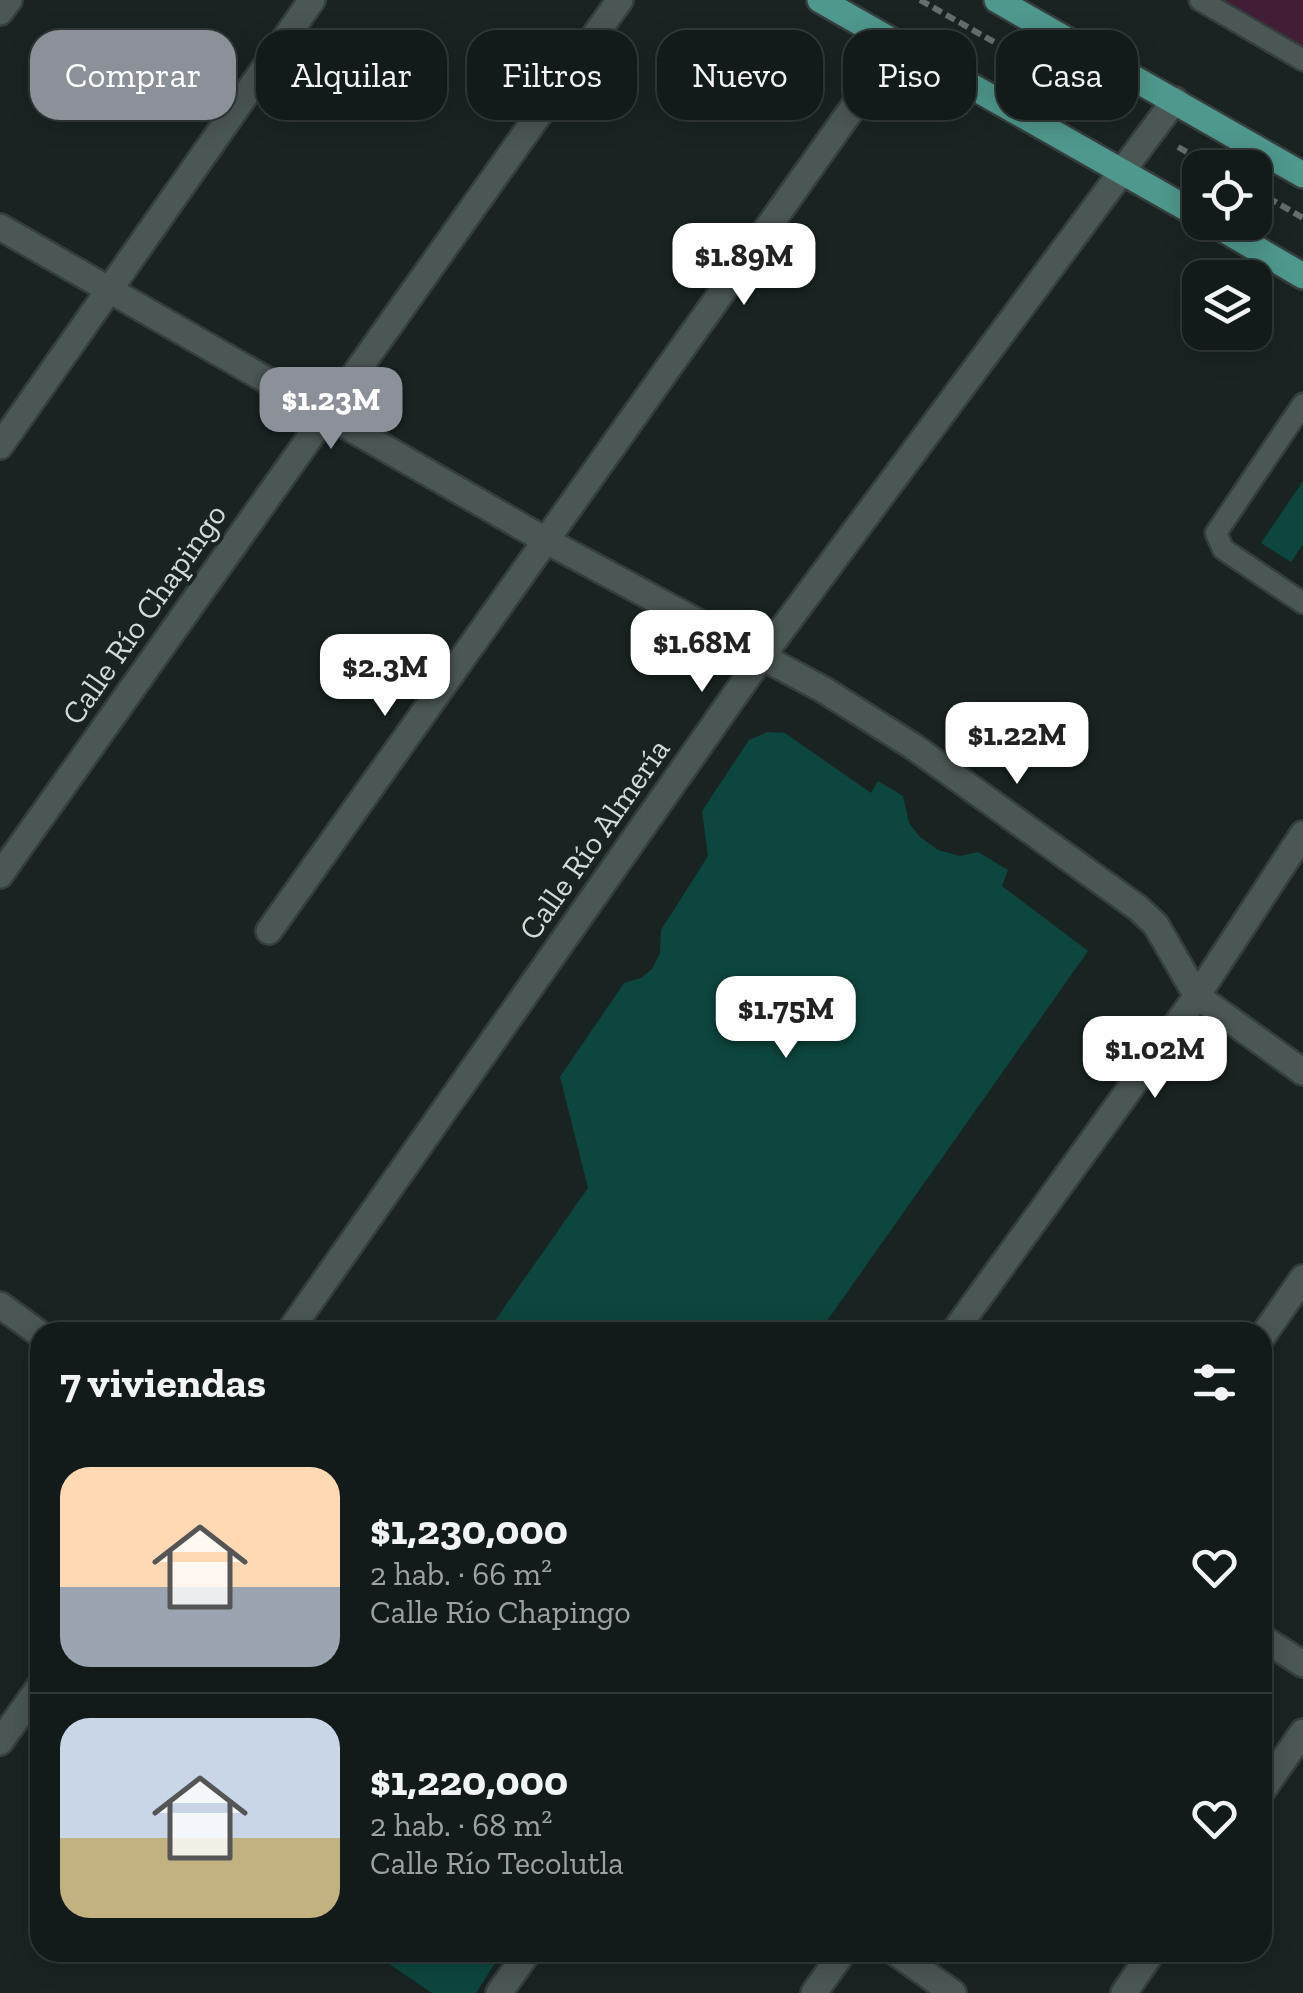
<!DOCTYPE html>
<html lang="es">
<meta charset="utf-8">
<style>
body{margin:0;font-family:"Zilla Slab",serif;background:#202827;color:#f1f3f6;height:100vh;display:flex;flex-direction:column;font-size:38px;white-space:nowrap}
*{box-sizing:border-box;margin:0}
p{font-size:32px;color:#9da1a2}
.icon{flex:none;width:55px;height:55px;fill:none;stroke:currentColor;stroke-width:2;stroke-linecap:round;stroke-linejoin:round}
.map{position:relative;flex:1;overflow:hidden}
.panel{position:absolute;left:30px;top:1322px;width:1242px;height:640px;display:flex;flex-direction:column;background:#131b1a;border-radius:30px;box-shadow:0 5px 25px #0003,0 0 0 2px #323939}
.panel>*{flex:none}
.top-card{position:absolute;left:30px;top:30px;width:1245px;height:90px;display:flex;gap:20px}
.fabs{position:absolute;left:1182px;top:150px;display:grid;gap:20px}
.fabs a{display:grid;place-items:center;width:90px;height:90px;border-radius:20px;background:#131b1a;box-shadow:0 5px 25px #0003,0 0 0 2px #323939;font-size:50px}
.price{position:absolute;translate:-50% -85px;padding:0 22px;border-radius:20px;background:#fff;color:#222;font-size:32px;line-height:65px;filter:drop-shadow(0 2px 5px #0008)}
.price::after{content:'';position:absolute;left:50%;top:60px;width:30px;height:22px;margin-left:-15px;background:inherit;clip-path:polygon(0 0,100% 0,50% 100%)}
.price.current{background:#8c9099;color:#fff}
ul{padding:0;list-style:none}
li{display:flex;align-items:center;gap:30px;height:250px;padding:0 30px}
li+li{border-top:2px solid #323939}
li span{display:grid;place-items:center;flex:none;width:280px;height:200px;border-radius:30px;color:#555}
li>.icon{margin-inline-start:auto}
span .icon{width:120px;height:120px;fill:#fffc;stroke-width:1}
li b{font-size:42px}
h2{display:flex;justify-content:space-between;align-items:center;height:120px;padding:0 30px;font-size:42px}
.chip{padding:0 35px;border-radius:30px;background:#131b1a;box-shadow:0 5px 25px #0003,0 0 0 2px #323939;font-size:35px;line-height:90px}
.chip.current{background:#8c9099;color:#fff}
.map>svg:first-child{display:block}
.green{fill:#411e36}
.building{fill:#0d463e}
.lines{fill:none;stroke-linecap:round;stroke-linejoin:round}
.lane-casing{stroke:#363e3d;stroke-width:25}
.street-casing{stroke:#363e3d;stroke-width:30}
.primary-casing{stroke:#363e3d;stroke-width:30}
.path{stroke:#646e6c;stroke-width:6;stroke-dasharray:10 5;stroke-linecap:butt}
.lane{stroke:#4b5755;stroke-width:20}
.street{stroke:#4b5755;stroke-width:25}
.primary{stroke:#4f988d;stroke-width:25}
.labels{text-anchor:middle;stroke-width:8;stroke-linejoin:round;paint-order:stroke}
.street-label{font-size:32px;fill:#d3dad8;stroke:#192422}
</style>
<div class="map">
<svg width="1303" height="1993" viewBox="0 0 1303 1993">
<rect width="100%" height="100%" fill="#192422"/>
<path class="green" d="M1212,0H1303V53Z"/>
<g class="building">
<path d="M1303,481V544L1291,562L1261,543Z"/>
<path d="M768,732L785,733L871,793L878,781L903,796L909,823L920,837L938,850L960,856L978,852L1008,870L1002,886L1088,951L819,1332H487L588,1188L560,1077L624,983L641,978L652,969L660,953L661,930L708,856L702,811L749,740Z"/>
<path d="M371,1952H502L476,1993H432Z"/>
</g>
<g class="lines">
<defs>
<g id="lane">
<path d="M1200,0L1303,60"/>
<path d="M1303,404L1216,533L1223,549L1303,603"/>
</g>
<g id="street">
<path d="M0,12L9,0"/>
<path d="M0,227L545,540L824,690L914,747L1138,908L1156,925L1197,996L1303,1072"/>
<path d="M0,446L312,0"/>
<path d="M0,875L620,0"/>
<path d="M269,931L898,44"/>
<path d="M0,1305L40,1334"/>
<path d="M289,1332L763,655L1175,100"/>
<path d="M954,1332L1197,996L1303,834"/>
<path d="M1262,1337L1303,1278"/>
<path d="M1262,1638L1303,1664"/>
<path d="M0,1742L40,1686"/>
<path d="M1262,1791L1303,1732"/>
<path d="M895,1952L953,1993"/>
<path d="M499,1993L528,1952"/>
<path d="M814,1993L843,1952"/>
<path d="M1124,1993L1152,1952"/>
</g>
<g id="primary">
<path d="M820,0L1200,216"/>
<path d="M997,0L1303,175"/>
<path d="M1211,222L1303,276"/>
</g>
</defs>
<use href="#lane" class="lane-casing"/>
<use href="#street" class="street-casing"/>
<use href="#primary" class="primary-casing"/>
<g class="path">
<path d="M920,0L1128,118"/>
<path d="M1178,147L1215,168"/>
<path d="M1255,190L1303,218"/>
</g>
<use href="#lane" class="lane"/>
<use href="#street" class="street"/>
<use href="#primary" class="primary"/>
</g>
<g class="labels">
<g class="street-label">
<text transform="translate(144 614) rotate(-55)" y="11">Calle Río Chapingo</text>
<text transform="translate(594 839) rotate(-55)" y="11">Calle Río Almería</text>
</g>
</g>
</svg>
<div class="fabs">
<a><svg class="icon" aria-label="locate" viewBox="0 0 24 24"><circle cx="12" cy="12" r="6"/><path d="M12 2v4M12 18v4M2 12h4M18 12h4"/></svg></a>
<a><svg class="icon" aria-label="layers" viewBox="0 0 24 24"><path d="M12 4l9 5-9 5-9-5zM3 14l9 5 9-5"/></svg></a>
</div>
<b class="price" style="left:744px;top:308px">$1.89M</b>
<b class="price current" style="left:331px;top:452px">$1.23M</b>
<b class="price" style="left:702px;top:695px">$1.68M</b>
<b class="price" style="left:385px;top:719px">$2.3M</b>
<b class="price" style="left:1017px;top:787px">$1.22M</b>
<b class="price" style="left:786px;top:1061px">$1.75M</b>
<b class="price" style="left:1155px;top:1101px">$1.02M</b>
<div class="top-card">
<a class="chip current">Comprar</a>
<a class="chip">Alquilar</a>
<a class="chip">Filtros</a>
<a class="chip">Nuevo</a>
<a class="chip">Piso</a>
<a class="chip">Casa</a>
</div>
<section class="panel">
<h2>7 viviendas<svg class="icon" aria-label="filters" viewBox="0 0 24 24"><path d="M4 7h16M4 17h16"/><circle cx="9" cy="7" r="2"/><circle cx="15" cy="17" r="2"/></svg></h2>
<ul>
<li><span style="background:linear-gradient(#ffd9b3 60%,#9aa5b1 0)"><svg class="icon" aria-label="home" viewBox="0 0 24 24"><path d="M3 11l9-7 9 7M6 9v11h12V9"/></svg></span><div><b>$1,230,000</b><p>2 hab. · 66 m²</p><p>Calle Río Chapingo</p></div><svg class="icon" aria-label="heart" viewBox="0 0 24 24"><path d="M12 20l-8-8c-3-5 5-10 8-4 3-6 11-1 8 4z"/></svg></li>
<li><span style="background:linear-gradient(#c9d6e8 60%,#c2b280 0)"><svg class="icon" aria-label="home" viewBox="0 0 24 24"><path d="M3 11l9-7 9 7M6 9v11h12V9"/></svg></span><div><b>$1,220,000</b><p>2 hab. · 68 m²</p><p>Calle Río Tecolutla</p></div><svg class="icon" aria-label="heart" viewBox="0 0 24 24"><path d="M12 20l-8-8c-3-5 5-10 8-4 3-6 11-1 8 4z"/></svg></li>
</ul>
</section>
</div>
